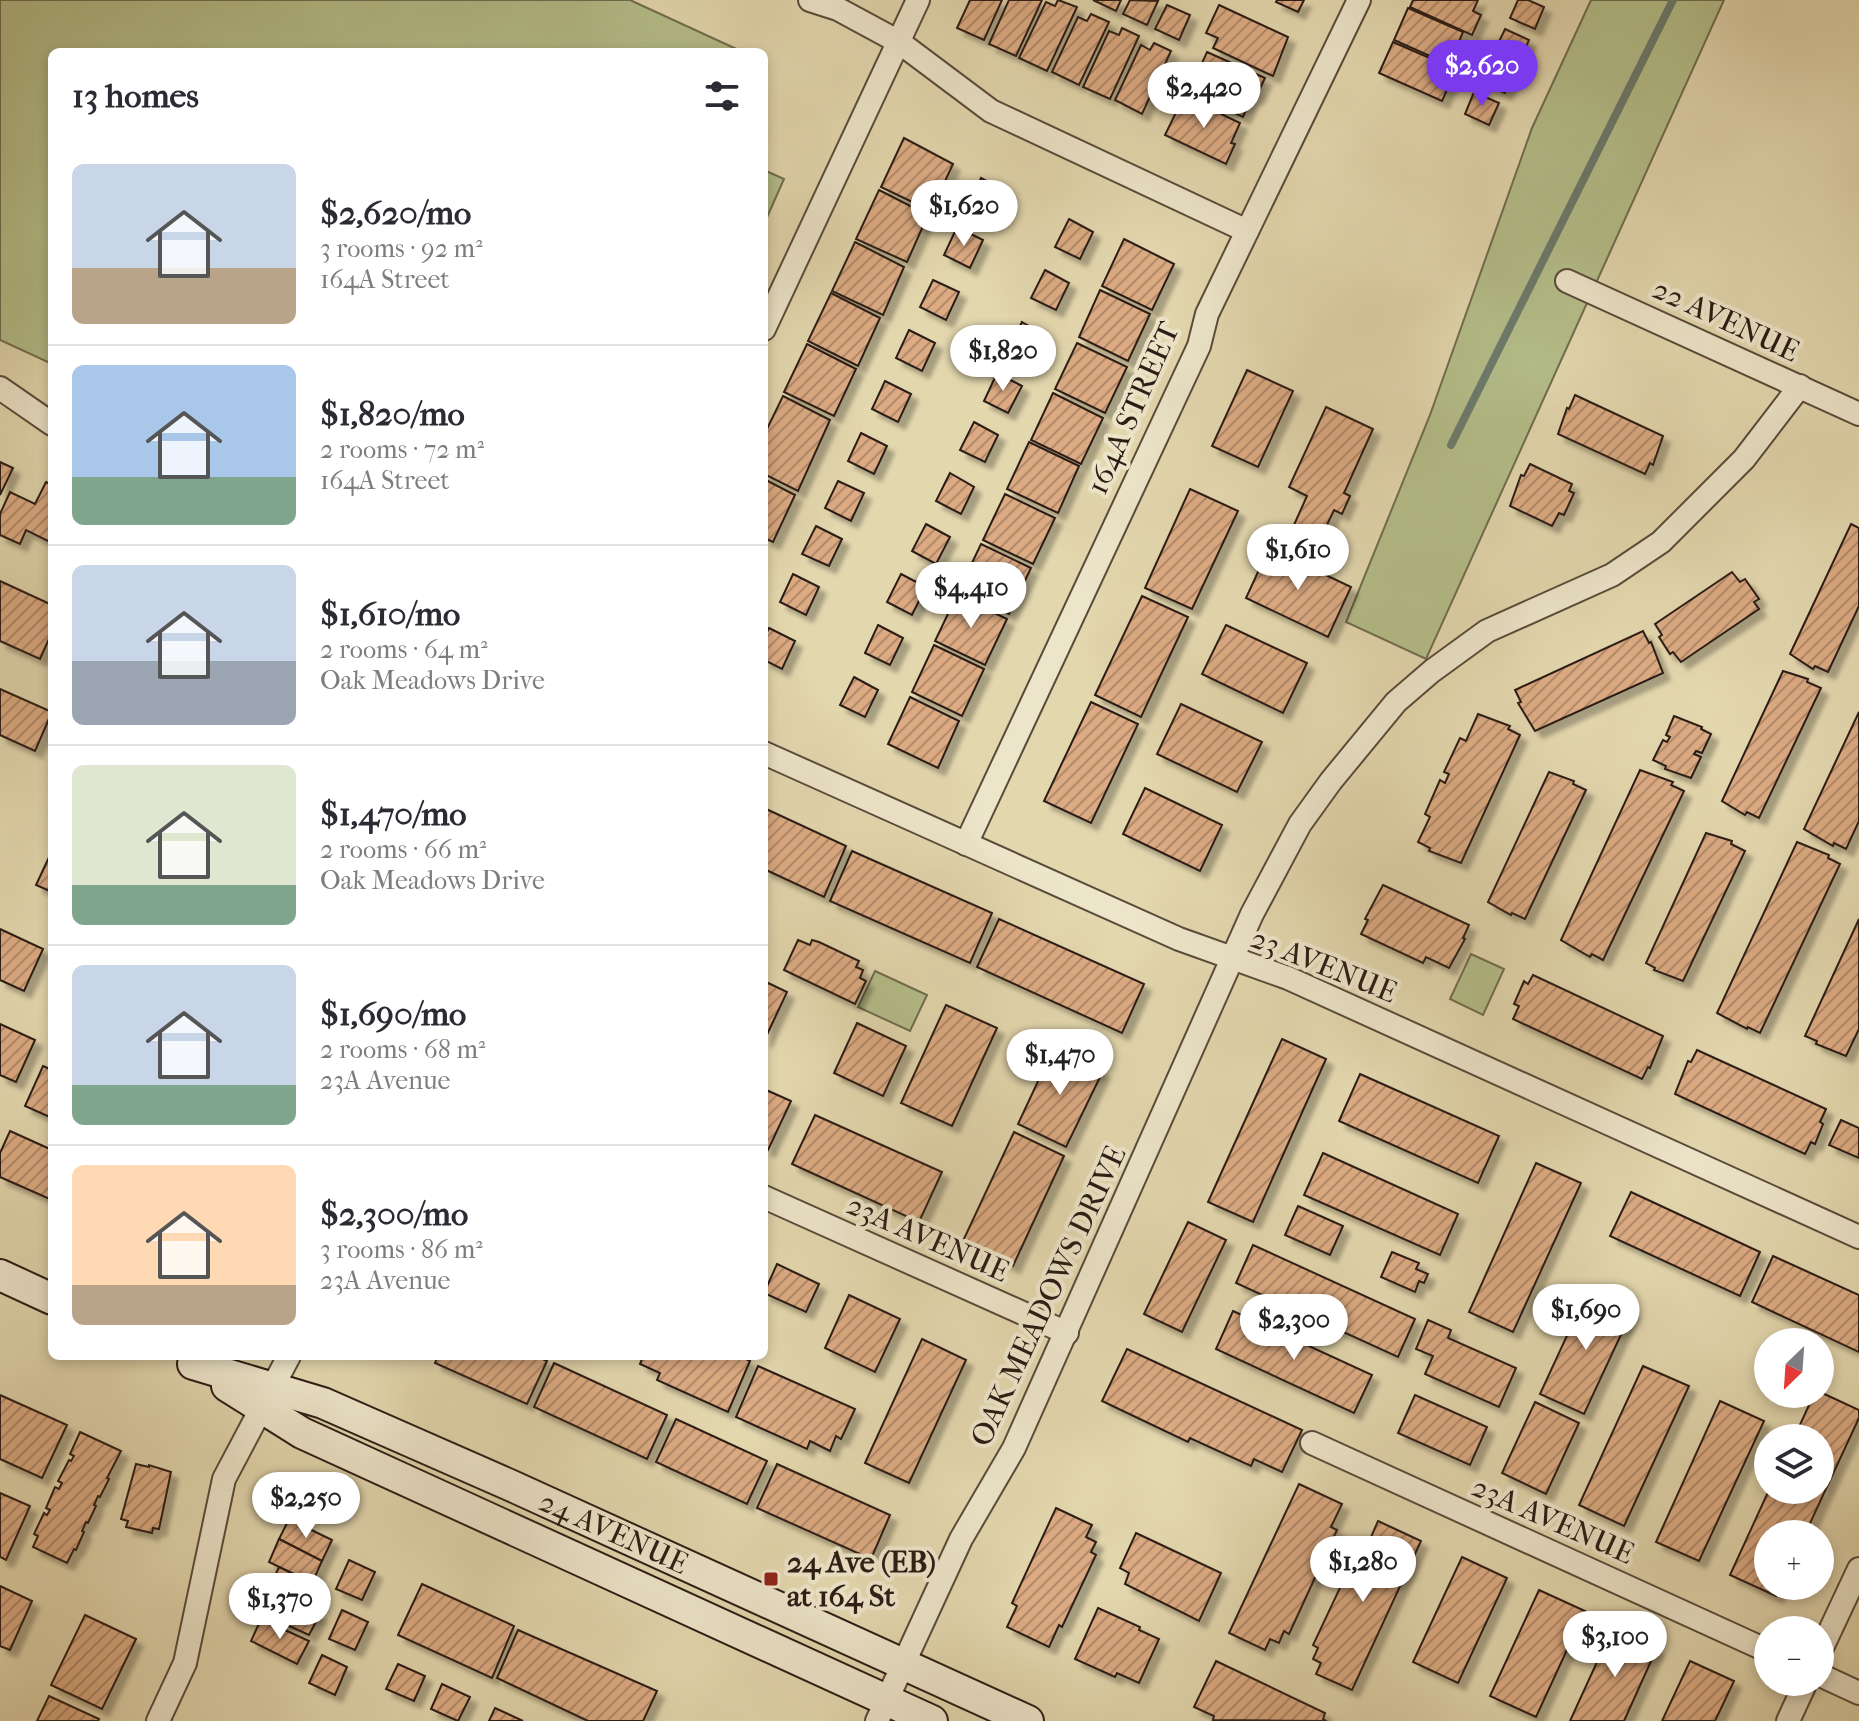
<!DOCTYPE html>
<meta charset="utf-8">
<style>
body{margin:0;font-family:"IM FELL French Canon",serif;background:#f2f2f3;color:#2b2b33;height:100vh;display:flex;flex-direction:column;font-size:30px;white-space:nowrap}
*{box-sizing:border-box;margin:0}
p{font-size:26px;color:#7c7c81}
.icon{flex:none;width:44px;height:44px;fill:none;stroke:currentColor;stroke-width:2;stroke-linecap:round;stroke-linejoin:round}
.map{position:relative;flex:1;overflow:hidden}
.panel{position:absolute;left:48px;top:48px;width:720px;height:1312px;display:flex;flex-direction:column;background:#fff;border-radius:12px;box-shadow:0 4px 12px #0003}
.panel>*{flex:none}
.needle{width:52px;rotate:205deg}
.buttons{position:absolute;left:1754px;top:1328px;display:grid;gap:16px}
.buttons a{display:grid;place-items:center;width:80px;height:80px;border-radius:50%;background:#fff;box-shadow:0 4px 12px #0003;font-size:40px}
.price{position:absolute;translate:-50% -68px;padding:0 18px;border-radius:28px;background:#fff;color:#222;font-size:26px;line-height:52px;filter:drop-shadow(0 2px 4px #0008)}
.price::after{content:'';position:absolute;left:50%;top:48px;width:24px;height:18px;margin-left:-12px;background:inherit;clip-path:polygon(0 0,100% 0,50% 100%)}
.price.selected{background:#7c3aed;color:#fff}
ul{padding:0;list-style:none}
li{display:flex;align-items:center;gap:24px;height:200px;padding:0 24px}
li+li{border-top:2px solid #e1e1e2}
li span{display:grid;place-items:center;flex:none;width:224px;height:160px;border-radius:12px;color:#555}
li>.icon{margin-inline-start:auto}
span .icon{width:96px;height:96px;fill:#fffc;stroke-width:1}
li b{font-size:34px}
h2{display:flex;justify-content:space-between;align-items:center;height:96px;padding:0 24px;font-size:34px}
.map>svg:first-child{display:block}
.green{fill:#b4be8a;stroke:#706d4f;stroke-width:2}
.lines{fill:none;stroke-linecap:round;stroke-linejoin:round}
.stream{stroke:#6b7b6d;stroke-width:8}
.building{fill:url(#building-hatch);stroke:#2b1c14;stroke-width:2;filter:url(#shadow)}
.street-casing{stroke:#594b3a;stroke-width:26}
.secondary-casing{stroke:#2b1c14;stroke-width:34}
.street{stroke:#ede5ca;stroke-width:22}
.secondary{stroke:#ede5ca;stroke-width:30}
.poi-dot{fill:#8f2418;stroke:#ede5ca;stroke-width:3}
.labels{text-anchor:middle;stroke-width:8;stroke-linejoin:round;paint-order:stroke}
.street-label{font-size:30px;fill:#2b1c14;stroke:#ede5ca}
.poi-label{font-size:30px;font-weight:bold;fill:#2b1c14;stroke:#ede5ca;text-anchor:start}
</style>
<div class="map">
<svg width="1859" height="1721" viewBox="0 0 1859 1721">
<defs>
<pattern id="building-hatch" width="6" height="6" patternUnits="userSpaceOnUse" patternTransform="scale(2)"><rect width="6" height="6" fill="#dcab83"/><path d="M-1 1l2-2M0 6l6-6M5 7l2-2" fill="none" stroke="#b38a6a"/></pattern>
<filter id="shadow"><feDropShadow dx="7" dy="7" stdDeviation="2" flood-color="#0004"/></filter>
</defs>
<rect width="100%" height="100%" fill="#e3d7ae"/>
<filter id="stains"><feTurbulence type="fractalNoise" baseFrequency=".0025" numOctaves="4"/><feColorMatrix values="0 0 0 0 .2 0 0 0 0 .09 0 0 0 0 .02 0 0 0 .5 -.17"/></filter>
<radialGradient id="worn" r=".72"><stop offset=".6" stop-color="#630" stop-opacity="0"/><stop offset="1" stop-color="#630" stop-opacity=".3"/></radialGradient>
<g class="green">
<path d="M0,0H630L743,52H52V364L0,340Z"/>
<path d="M1591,0H1724L1426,659L1346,622L1430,415L1532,128Z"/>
<path d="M764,170L784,179L764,224Z"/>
<path d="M1471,954L1504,969L1483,1015L1450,999Z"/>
<path d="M875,971L927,995L910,1031L858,1007Z"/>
</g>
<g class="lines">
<path class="stream" d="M1451,445L1673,0"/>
</g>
<g class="building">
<path d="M970,0H1002L984,40L957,28Z"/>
<path d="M1009,0H1042L1016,56L989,44Z"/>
<path d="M1058,0L1077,7L1047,71L1019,58L1046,2L1055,6Z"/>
<path d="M1093,0H1121L1116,11Z"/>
<path d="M1130,0L1158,1L1147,25L1123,14Z"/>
<path d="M1277,0H1304L1298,12L1276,2Z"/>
<path d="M1413,0H1478L1473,11L1481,15L1472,35L1410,7Z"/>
<path d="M1518,0H1528L1544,7L1535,29L1510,18Z"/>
<path d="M1167,5L1190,15L1179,40L1155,29Z"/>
<path d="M1219,5L1288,37L1273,76L1213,48L1218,38L1206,33Z"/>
<path d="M1408,8L1463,32L1458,44L1466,47L1457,68L1394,40Z"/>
<path d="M1091,14L1109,22L1079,85L1052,72L1078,17L1087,21Z"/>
<path d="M1122,28L1139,36L1110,99L1083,87L1109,31L1119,35Z"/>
<path d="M1505,29L1529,40L1520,61L1495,50Z"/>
<path d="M1393,42L1448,66L1443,77L1451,81L1442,101L1379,73Z"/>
<path d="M1154,43L1171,51L1142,114L1115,100L1141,45L1150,50Z"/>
<path d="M1207,52L1265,78L1256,97L1252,96L1243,117L1189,92Z"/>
<path d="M1490,61L1514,72L1505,93L1480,82Z"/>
<path d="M1474,92L1499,103L1489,125L1465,114Z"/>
<path d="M1184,96L1240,123L1231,143L1235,144L1226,164L1165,135Z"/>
<path d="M904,138L953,164L931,211L881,187Z"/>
<path d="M981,178L1007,192L995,219L968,207Z"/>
<path d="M879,190L928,215L907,262L856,239Z"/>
<path d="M1069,219L1093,232L1080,259L1055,247Z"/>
<path d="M957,227L983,240L970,268L944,255Z"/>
<path d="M1124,239L1174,264L1152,310L1102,286Z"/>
<path d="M855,242L904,267L883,315L832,291Z"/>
<path d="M1045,270L1069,283L1056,310L1031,298Z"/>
<path d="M933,280L959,292L946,320L920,307Z"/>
<path d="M1100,290L1150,314L1128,361L1079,337Z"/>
<path d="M831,293L880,318L858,366L808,341Z"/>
<path d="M1022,322L1046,336L1033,363L1008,350Z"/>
<path d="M909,330L935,343L922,371L896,358Z"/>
<path d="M1077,343L1127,367L1105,413L1055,389Z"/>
<path d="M807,344L856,369L834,416L784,392Z"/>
<path d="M1247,370L1293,391L1258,467L1212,446Z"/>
<path d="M997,373L1022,386L1008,413L984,401Z"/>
<path d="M885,381L911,394L898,422L872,409Z"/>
<path d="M1053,393L1103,418L1081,464L1031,440Z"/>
<path d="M1575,395L1663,436L1653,465L1650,463L1645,474L1558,434L1567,408L1569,409Z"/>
<path d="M783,396L830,420L798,491L764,474V435Z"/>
<path d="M1326,407L1373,429L1344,493L1350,496L1342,514L1334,510L1316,548L1289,536L1307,496L1289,487Z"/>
<path d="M974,422L998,435L985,462L960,450Z"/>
<path d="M861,433L887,446L874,474L848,461Z"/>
<path d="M1029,442L1079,466L1058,513L1007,489Z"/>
<path d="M0,462L13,468L0,495Z"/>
<path d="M1530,464L1572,484L1569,491L1574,493L1564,515L1559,513L1552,526L1510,506L1521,475L1524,476Z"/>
<path d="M950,473L974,487L961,514L936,501Z"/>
<path d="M764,479L795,495L773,542L764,538Z"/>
<path d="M838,481L864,493L851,521L825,508Z"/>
<path d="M46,482L52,485V543L26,530L20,544L0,535V514L10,492L35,504Z"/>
<path d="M1190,489L1238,511L1192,609L1145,588Z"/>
<path d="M1005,494L1055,518L1033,564L983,540Z"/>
<path d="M926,524L950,537L936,564L912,551Z"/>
<path d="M1851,524L1859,528V606L1828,672L1815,666L1813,669L1790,654Z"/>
<path d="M816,526L842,539L829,566L802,554Z"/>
<path d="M981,544L1031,568L1009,614L959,590Z"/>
<path d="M1269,548L1351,587L1328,637L1246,598Z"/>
<path d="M1732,572L1740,582L1745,579L1759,599L1754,602L1759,609L1681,662L1673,652L1670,654L1659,637L1662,635L1655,624Z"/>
<path d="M793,574L819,587L806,615L780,602Z"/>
<path d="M901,574L926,587L912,615L887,602Z"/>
<path d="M0,581L52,605V632L40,659L0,641Z"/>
<path d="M957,595L1007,619L985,665L935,641Z"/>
<path d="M1142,596L1188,617L1141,717L1095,695Z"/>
<path d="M878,625L903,638L890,665L865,653Z"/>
<path d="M1226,625L1307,663L1283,713L1202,674Z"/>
<path d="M769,628L795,641L782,669L764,660V638Z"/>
<path d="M1643,631L1649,643L1651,642L1663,673L1535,731L1518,703L1521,702L1515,690Z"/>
<path d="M934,645L984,669L962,716L912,692Z"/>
<path d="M1783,671L1808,679L1807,682L1821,688L1759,818L1747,812L1745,815L1722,801Z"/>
<path d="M854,677L878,690L865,717L840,705Z"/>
<path d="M0,689L52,712L35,751L0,735Z"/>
<path d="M910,697L959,721L938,768L888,744Z"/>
<path d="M1091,702L1138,724L1091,823L1044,801Z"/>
<path d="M1181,704L1262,742L1237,792L1157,754Z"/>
<path d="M1859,712V821L1846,849L1834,843L1833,846L1804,829Z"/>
<path d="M1478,714L1510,726L1508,729L1520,735L1461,863L1429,851L1430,848L1418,842L1430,817L1425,814L1440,780L1445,783L1449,774L1444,772L1460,738L1466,741Z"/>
<path d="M1674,716L1702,727L1701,729L1711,734L1702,753L1696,751L1694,754L1701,757L1691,778L1665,769L1666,766L1653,760L1663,740L1667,742L1670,737L1666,735Z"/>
<path d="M1640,770L1673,782L1671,785L1684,791L1603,960L1592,954L1590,957L1561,940Z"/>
<path d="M1549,772L1574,781L1573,784L1586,790L1525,919L1512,913L1511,915L1488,902Z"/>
<path d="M1145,788L1222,825L1200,871L1123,834Z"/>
<path d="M764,808L846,846L824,897L764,869Z"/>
<path d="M1706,833L1732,841L1731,844L1745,851L1683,981L1654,970L1655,968L1646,963Z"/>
<path d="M1797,842L1829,855L1828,858L1840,864L1760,1033L1748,1027L1747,1029L1717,1013Z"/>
<path d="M852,851L992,913L970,963L830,901Z"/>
<path d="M51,853L52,854V892L36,885Z"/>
<path d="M1383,885L1469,925L1463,938L1465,939L1449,968L1426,957L1423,963L1361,934L1368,920L1365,919Z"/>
<path d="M999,919L1144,984L1122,1033L977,967Z"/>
<path d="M1859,919V1029L1846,1056L1816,1044L1817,1041L1805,1036Z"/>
<path d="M0,929L43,949L24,991L0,980Z"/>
<path d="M798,940L810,945L812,940L819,942L859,961L856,967L863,970L860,978L866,981L855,1004L784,970Z"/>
<path d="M1533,975L1663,1036L1650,1068L1648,1067L1642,1079L1513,1019L1519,1006L1514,1004L1524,981L1528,984Z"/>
<path d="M764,981L787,992L764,1041Z"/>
<path d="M946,1005L997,1028L952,1126L901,1103Z"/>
<path d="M857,1023L906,1046L883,1096L834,1073Z"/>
<path d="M0,1024L35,1040L16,1082L0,1075Z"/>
<path d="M1282,1039L1326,1059L1253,1222L1208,1202Z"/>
<path d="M1054,1047L1103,1071L1066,1147L1018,1124Z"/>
<path d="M1697,1050L1826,1109L1820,1122L1823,1124L1815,1144L1811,1142L1805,1154L1675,1094L1688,1061L1691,1062Z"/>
<path d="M43,1066L52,1070V1118L25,1106Z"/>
<path d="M1360,1074L1499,1136L1478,1183L1339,1121Z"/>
<path d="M764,1089L791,1101L768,1150L764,1148Z"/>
<path d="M815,1115L942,1172L919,1222L792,1164Z"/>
<path d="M1841,1120L1859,1128V1158L1829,1145Z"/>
<path d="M10,1131L52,1150V1200L0,1177V1153Z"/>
<path d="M1014,1132L1064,1156L1013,1266L962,1243Z"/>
<path d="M1323,1153L1458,1214L1440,1255L1304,1195Z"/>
<path d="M1536,1163L1581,1183L1513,1332L1469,1312Z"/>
<path d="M1631,1192L1760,1252L1740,1296L1610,1236Z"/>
<path d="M1298,1206L1343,1226L1330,1255L1285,1235Z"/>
<path d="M1188,1222L1226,1240L1182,1332L1144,1314Z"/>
<path d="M1253,1245L1415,1319L1398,1357L1236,1283Z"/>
<path d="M1392,1252L1419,1263L1416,1269L1428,1274L1424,1283L1419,1281L1415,1292L1381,1277Z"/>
<path d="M1773,1256L1859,1295V1352L1752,1302Z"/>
<path d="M777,1264L819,1284L806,1312L764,1293Z"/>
<path d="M1588,1290L1632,1311L1584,1414L1540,1394Z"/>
<path d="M849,1295L900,1319L875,1372L825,1348Z"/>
<path d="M1233,1311L1372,1375L1354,1413L1216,1349Z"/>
<path d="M1428,1320L1451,1330L1448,1338L1516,1368L1499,1407L1425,1374L1433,1356L1416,1349Z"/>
<path d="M922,1339L966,1360L909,1483L865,1463Z"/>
<path d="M1127,1349L1302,1430L1282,1472L1254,1459L1251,1466L1190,1438L1188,1442L1102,1401Z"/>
<path d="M438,1356H536L547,1361L527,1404L435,1363Z"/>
<path d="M643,1356H740L750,1361L728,1412L657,1380L660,1373L640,1364Z"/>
<path d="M554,1363L667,1415L647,1459L534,1407Z"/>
<path d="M758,1366L855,1409L841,1439L836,1436L830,1451L810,1441L807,1449L736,1417Z"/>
<path d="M1643,1366L1689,1386L1624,1526L1579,1505Z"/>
<path d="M1820,1392L1859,1410V1418L1805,1534H1768V1586H1781L1776,1596L1730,1575L1769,1490H1820V1438H1794L1814,1394Z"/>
<path d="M0,1395L67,1425L42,1478L0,1459Z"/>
<path d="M1415,1395L1487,1427L1470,1465L1398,1433Z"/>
<path d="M1720,1401L1764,1421L1699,1561L1656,1542Z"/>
<path d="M1535,1402L1579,1423L1546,1494L1502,1473Z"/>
<path d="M676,1419L767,1461L747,1504L656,1462Z"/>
<path d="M80,1432L121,1451L107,1478L109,1479L100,1497L98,1496L94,1505L96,1506L88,1523L86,1522L82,1531L84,1532L76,1550L74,1549L67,1563L33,1547L38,1536L34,1534L44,1513L47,1515L50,1510L46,1508L55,1487L59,1489L62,1483L58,1481L69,1460L71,1461L74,1456L70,1454Z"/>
<path d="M136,1464L149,1467V1465L171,1472L159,1529L153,1528L152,1533L126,1527L128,1521L121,1519Z"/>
<path d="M777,1464L890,1515L871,1559L757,1508Z"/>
<path d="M1299,1484L1342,1504L1331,1527L1337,1530L1289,1634L1284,1631L1279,1643L1270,1639L1265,1650L1229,1633Z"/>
<path d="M0,1493L30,1506L6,1560L0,1557Z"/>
<path d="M1056,1508L1092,1525L1086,1537L1096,1542L1091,1552L1096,1555L1062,1627L1059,1625L1049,1647L1007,1627L1017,1606L1012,1603Z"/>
<path d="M289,1519L332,1540L322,1561L279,1539Z"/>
<path d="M1378,1521L1421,1541L1352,1690L1316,1674L1321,1663L1313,1659L1318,1648L1313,1645L1362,1541L1368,1544Z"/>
<path d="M1136,1533L1221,1573L1199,1621L1125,1584L1129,1573L1120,1568Z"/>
<path d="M279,1539L322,1561L312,1583L269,1562Z"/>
<path d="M1462,1557L1507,1578L1458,1683L1413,1662Z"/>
<path d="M349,1560L375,1572L362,1600L336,1589Z"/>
<path d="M279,1567L321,1587L313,1605L271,1584Z"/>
<path d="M422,1584L514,1626L492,1678L398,1635Z"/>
<path d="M0,1586L32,1601L10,1650L0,1646Z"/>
<path d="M1539,1590L1585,1611L1536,1717L1490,1696Z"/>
<path d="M278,1594L320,1614L309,1635L267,1616Z"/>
<path d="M1098,1608L1140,1627L1139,1630L1159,1639L1139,1683L1117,1673L1115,1677L1075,1659Z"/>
<path d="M342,1610L368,1622L355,1650L329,1639Z"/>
<path d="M85,1615L136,1639L102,1709L51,1685Z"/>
<path d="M261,1619L309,1641L297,1664L251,1641Z"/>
<path d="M1613,1627L1657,1648L1624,1721H1570Z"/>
<path d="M518,1630L657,1691L643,1721H588L497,1678Z"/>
<path d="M322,1655L347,1667L335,1695L309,1683Z"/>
<path d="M1216,1661L1325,1713L1323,1719L1326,1721L1213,1720L1214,1716L1194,1707Z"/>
<path d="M1690,1661L1734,1681L1715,1721H1662Z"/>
<path d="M398,1664L425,1676L414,1701L386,1689Z"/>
<path d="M442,1684L470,1697L458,1721L431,1709Z"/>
<path d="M49,1696L99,1719L98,1721H37Z"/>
<path d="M495,1708L523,1721H489Z"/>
</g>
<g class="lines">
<defs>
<g id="street">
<path d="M810,0L838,9L899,42L991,111L1247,231"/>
<path d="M1567,281L1859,414"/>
<path d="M764,329L918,0"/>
<path d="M0,388L52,424"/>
<path d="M764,753L1179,939L1288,978L1859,1237"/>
<path d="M966,844L1199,346L1207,314L1359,0"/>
<path d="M764,1197L1067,1333"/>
<path d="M1312,1443L1768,1651"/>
<path d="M1820,1652L1859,1569"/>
<path d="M1820,1675L1859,1693"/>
<path d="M158,1721L185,1663L224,1479L289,1356"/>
<path d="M877,1721L961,1539L1014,1448L1252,914L1300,824L1331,781L1396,702L1432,671L1487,631L1612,575L1661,542L1744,459L1800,386"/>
<path d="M1788,1721L1806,1682"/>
</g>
<g id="secondary">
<path d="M0,1275L52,1299"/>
<path id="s1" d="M193,1364L323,1403L512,1486L1028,1721"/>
<path d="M227,1386L302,1433L932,1721"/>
</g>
</defs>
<use href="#street" class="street-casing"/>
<use href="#secondary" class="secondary-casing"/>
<use href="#street" class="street"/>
<use href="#secondary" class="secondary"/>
</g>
<rect class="poi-dot" x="763" y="1571" width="16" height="16" rx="4"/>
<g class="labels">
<g class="street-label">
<text transform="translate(1726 320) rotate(25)" y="10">22 AVENUE</text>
<text transform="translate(1133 408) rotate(-66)" y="10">164A STREET</text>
<text transform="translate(1324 965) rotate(22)" y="10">23 AVENUE</text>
<text transform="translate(928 1238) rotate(24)" y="10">23A AVENUE</text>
<text transform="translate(1048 1296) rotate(-65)" y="10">OAK MEADOWS DRIVE</text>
<text transform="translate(1553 1520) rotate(24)" y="10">23A AVENUE</text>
<text dy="10" stroke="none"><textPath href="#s1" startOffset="454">24 AVENUE</textPath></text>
</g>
<g class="poi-label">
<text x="787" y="1572">24 Ave (EB)<tspan x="787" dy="34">at 164 St</tspan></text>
</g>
</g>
<rect width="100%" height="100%" filter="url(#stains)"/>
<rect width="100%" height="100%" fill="url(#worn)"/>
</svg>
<div class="buttons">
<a><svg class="needle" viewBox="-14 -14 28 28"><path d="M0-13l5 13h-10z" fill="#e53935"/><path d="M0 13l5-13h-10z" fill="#7c7c81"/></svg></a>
<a><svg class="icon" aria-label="layers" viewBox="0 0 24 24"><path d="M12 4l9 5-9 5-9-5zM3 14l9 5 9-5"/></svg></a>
<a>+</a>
<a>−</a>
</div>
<b class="price selected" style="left:1482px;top:108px">$2,620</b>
<b class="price" style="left:1204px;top:130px">$2,420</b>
<b class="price" style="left:964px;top:248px">$1,620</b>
<b class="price" style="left:1003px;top:393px">$1,820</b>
<b class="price" style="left:1298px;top:592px">$1,610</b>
<b class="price" style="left:971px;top:630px">$4,410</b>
<b class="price" style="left:1060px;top:1097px">$1,470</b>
<b class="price" style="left:1586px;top:1352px">$1,690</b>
<b class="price" style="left:1294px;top:1362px">$2,300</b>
<b class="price" style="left:306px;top:1540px">$2,250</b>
<b class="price" style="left:1363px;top:1604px">$1,280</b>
<b class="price" style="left:280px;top:1641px">$1,370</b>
<b class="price" style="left:1615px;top:1679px">$3,100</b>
<section class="panel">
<h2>13 homes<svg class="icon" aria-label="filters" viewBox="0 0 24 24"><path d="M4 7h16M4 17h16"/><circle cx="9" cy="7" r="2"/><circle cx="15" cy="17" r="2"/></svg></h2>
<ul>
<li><span style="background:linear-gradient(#c9d6e8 65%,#b9a48a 0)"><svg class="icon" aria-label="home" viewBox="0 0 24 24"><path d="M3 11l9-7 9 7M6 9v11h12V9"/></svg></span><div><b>$2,620/mo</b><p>3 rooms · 92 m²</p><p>164A Street</p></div></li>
<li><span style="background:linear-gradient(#a9c7e8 70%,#7fa58c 0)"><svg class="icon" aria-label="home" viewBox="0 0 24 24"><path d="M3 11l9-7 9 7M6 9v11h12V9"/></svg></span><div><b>$1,820/mo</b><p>2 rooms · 72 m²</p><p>164A Street</p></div></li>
<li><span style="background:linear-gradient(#c9d6e8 60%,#9aa5b1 0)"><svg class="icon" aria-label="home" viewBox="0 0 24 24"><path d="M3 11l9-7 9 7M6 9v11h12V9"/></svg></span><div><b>$1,610/mo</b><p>2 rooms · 64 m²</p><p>Oak Meadows Drive</p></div></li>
<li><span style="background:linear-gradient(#dfe7d0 75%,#7fa58c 0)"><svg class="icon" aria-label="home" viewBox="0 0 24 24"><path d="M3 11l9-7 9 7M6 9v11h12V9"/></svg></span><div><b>$1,470/mo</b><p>2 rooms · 66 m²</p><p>Oak Meadows Drive</p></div></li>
<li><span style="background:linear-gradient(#c9d6e8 75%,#7fa58c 0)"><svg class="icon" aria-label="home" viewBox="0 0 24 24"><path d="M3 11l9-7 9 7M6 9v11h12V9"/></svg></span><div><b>$1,690/mo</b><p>2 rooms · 68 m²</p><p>23A Avenue</p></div></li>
<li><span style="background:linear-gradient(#ffd9b3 75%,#b9a48a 0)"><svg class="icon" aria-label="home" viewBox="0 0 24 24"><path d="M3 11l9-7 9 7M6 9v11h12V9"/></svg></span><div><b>$2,300/mo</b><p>3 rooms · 86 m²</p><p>23A Avenue</p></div></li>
</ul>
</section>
</div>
